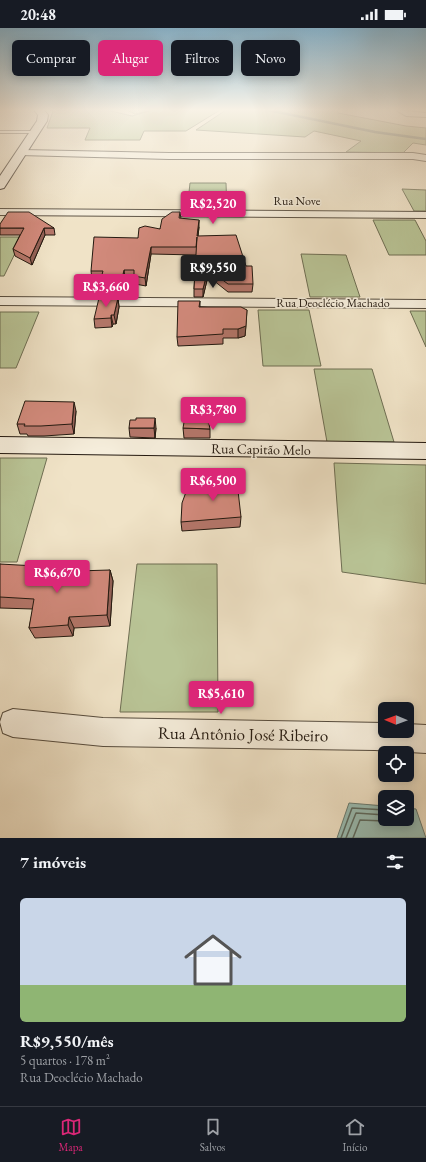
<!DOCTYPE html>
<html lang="pt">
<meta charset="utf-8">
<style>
body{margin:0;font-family:"EB Garamond",serif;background:#20242c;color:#f1f3f6;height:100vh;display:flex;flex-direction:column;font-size:15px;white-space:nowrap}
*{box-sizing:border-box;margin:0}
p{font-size:13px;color:#9ea1a6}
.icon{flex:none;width:22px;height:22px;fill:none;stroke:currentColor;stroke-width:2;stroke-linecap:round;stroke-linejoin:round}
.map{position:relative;height:810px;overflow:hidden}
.details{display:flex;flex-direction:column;background:#171b24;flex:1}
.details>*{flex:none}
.guide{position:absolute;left:12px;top:12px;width:402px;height:36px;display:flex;gap:8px}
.needle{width:26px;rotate:271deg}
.fabs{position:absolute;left:378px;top:674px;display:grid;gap:8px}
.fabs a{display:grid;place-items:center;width:36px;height:36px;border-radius:6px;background:#171b24;box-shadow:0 2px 10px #0003;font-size:20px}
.price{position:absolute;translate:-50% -34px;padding:0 9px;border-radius:4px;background:#db2777;color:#fff;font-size:13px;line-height:26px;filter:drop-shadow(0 1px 2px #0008)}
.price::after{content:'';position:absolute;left:50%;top:24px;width:12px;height:9px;margin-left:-6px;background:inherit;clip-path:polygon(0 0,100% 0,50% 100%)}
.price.active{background:#222;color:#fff}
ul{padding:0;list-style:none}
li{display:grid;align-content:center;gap:8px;height:212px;padding:0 20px}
li span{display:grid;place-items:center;height:124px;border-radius:6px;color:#555}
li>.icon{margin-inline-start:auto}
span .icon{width:72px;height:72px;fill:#fffc;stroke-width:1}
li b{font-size:17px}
h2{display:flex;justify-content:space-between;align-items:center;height:48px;padding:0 20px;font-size:17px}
.chip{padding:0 14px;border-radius:6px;background:#171b24;box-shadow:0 2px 10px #0003;font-size:14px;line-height:36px}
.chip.active{background:#db2777;color:#fff}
.status{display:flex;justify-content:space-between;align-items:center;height:28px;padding:0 20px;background:#171b24;direction:ltr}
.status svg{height:11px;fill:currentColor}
.menu{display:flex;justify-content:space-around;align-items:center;height:56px;border-top:1px solid #363941;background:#171b24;font-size:11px;color:#9ea1a6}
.menu a{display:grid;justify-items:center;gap:2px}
.menu .active{color:#db2777}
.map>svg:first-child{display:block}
.green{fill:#b9c496;stroke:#6e6e53}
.water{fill:#9abeb4;stroke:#6a7c72}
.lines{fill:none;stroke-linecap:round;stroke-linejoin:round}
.shore{stroke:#5e6c62;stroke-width:1.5}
.stream{stroke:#6a7c72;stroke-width:2.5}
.lane-casing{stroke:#564c3e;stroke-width:2}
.street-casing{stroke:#564c3e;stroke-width:2}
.secondary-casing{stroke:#231910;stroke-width:2}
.lane{fill:#f5eddb;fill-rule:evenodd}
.street{fill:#f5eddb;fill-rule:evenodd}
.secondary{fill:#f5eddb;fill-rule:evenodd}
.wall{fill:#b5776b;stroke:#231910}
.shaded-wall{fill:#936157;stroke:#231910}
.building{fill:#d28a7c;stroke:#231910}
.labels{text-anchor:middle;stroke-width:3;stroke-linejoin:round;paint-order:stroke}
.far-street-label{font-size:12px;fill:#231910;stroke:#f5eddb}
.street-label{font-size:14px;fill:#231910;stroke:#f5eddb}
.near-street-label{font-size:17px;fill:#231910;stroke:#f5eddb}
</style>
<div class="status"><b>20:48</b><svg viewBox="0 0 49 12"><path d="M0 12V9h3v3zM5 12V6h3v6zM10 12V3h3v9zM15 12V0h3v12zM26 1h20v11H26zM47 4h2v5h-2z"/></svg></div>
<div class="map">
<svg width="426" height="810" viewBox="0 0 426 810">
<rect width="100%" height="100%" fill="#f0e3c7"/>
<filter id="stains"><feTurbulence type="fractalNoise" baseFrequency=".005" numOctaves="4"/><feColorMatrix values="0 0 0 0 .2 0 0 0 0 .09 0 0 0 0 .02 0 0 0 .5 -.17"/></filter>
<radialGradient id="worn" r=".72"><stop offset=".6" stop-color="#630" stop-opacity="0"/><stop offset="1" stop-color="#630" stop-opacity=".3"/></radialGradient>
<g class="green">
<path d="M50,82H107L132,88L149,83L135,86L127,82H220L186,103H144L140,112H85L90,100H47L53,83Z"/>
<path d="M226,82H337L338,85L406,98L426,100V117L413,115L403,125L346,124L361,113L314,103L305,109L196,102Z"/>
<path d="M190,155H226L227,183H187Z"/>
<path d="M402,161L426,162V183H414Z"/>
<path d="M373,192H415L426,213V227H389Z"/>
<path d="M0,209H23L4,248H0Z"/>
<path d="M301,226L346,227L360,269H310Z"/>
<path d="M258,282H309L321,338H263Z"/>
<path d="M410,283H426V319Z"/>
<path d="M0,284H39L16,340H0Z"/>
<path d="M314,341H372L394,414H327Z"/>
<path d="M0,430H47L17,534H0Z"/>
<path d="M334,435L426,437V556L342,544Z"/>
<path d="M137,536H217L218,684H120Z"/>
</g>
<path class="water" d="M349,775L385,778V791H407V780L416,781L426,810H337Z"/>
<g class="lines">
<g class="shore">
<path d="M341,810L352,780L385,782"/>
<path d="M346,810L356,785L385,787"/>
<path d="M353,810L360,792L385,793L392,791"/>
</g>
<path class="stream" d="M268,82L375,104L426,111"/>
<defs>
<path id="lane" d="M0,103H35L37,104L35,105H0Z"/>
<g id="street">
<path d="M396,82L426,85V89L406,88Z"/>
<path d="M23,122L169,125H413L426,127V133L413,131H169L20,127L18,125Z"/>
<path d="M0,181L426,184V190L0,187Z"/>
<path d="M0,269L426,272V280L0,277Z"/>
<path d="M13,681L103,690L385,695V703H407V696L426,697V725L375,722L103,718L13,709L3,705L0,694L3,685Z"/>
</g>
<g id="secondary">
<path d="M34,82H44L48,87L47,93L4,160L0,161V148L37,93L38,87Z"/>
<path d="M0,409L426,415V431L0,425Z"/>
</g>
</defs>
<use href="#lane" class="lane-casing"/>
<use href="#street" class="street-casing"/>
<use href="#secondary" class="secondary-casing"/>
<use href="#lane" class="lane"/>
<use href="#street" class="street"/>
<use href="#secondary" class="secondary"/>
</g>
<g class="wall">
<path d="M180,184L181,191L199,199L198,208L253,256L252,264H228L208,248L203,269H194V261L196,227L151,226L146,258L135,256L134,250H125L121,268H103L101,251H92L91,243L138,210L160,201Z"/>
<path d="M0,200H54L55,207H45L32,237L15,228L13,221L20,207H0Z"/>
<path d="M118,270L119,279L116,296H113L112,299L95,300L94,291Z"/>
<path d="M200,273V279L247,282L245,308L238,310H223V316L178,318L177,309Z"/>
<path d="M76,383L74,406L44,408H28L27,406H20L17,396Z"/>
<path d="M129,400H156L155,410L130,409Z"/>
<path d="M183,400L210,401V410H184Z"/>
<path d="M219,446L241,489L240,499L182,503L181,494L220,463Z"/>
<path d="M0,536L42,549L40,553L75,551L110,542L113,553L110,598L74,600L73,608L35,610L29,600L33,581L0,580Z"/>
</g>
<g class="shaded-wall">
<path d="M199,192V199L197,216V208Z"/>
<path d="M44,200L45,207L32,237L30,230Z"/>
<path d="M151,219V226L146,258L145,250Z"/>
<path d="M208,241V248L203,269V261Z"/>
<path d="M124,242L125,250L121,268L120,260Z"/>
<path d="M101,250H105L102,258Z"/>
<path d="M118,270L119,279L116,296L114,287Z"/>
<path d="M111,287L113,296L112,299L111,290Z"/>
<path d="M246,298L245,308L238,310V301Z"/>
<path d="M74,374L76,383L74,406L72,396Z"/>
<path d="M155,390L156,400L155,410L154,400Z"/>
<path d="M36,538L42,549L37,565L32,554Z"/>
<path d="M110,542L113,553L110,598L107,587Z"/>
<path d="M69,589L74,600L73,608L68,597Z"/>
</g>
<g class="building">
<path d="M8,184H29L54,200H44L30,230L13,221L24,200H0V196Z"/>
<path d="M172,184H180L179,190L199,192L197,208L236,207L246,238H252L253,256H228L208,241L203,261H194L197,209L196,219H151L145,250L134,248V242H124L120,260H102L105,250H101L103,243H91L94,209L138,210L139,200L145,198L160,201L162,191Z"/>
<path d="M99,270H118L114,287H111V290L94,291Z"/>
<path d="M178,273H200L199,279H241L247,282L246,298L238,301H223V306L177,309Z"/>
<path d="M25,373L74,374L72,396L41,398H24L25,396H17Z"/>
<path d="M206,381L210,401L183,400L186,383Z"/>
<path d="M136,390H155L154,400H129L130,392H136Z"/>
<path d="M236,445L241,489L181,494L182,475L186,464L221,463L219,446Z"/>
<path d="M0,536L36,538L32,554L75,551L76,543L110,542L107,587L69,589L68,597L29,600L34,571L0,569Z"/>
</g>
<linearGradient id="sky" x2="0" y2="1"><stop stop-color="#89b8d3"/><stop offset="0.42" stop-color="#f8f2e6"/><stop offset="1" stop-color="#f8f2e6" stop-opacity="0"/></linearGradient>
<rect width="426" height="195" fill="url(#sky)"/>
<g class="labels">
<g class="far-street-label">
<text x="297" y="177">Rua Nove</text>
<text x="333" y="279">Rua Deoclécio Machado</text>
</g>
<g class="street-label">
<text transform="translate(261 421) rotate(1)" y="5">Rua Capitão Melo</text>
</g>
<g class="near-street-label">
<text transform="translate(243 706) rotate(1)" y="6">Rua Antônio José Ribeiro</text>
</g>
</g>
<rect width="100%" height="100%" filter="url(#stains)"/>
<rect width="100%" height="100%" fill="url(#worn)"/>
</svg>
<div class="fabs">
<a><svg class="needle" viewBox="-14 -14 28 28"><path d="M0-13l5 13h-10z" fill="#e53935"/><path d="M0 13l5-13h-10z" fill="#9ea1a6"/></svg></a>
<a><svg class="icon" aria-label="locate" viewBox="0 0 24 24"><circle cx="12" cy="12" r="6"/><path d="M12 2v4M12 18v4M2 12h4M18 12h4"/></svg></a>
<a><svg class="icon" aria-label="layers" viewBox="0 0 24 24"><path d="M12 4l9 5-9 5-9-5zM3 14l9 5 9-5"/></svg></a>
</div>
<b class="price" style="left:213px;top:197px">R$2,520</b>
<b class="price active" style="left:213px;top:261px">R$9,550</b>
<b class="price" style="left:106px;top:280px">R$3,660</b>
<b class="price" style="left:213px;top:403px">R$3,780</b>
<b class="price" style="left:213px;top:474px">R$6,500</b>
<b class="price" style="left:57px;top:566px">R$6,670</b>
<b class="price" style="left:221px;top:687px">R$5,610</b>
<div class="guide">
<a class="chip">Comprar</a>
<a class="chip active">Alugar</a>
<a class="chip">Filtros</a>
<a class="chip">Novo</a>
</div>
</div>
<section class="details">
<h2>7 imóveis<svg class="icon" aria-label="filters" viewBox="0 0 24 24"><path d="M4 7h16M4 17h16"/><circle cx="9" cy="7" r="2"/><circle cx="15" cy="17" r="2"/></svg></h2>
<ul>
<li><span style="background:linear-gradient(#c9d6e8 70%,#8fb573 0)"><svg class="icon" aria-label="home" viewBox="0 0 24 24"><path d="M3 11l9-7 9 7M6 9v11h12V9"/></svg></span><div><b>R$9,550/mês</b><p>5 quartos · 178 m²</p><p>Rua Deoclécio Machado</p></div></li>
</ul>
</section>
<nav class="menu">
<a class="active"><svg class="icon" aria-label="map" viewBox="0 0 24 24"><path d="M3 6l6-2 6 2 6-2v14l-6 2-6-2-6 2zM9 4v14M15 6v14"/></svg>Mapa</a>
<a><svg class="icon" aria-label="saved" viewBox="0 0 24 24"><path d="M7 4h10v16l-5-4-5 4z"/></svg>Salvos</a>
<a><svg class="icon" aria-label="home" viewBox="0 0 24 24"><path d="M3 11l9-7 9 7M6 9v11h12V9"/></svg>Início</a>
</nav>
